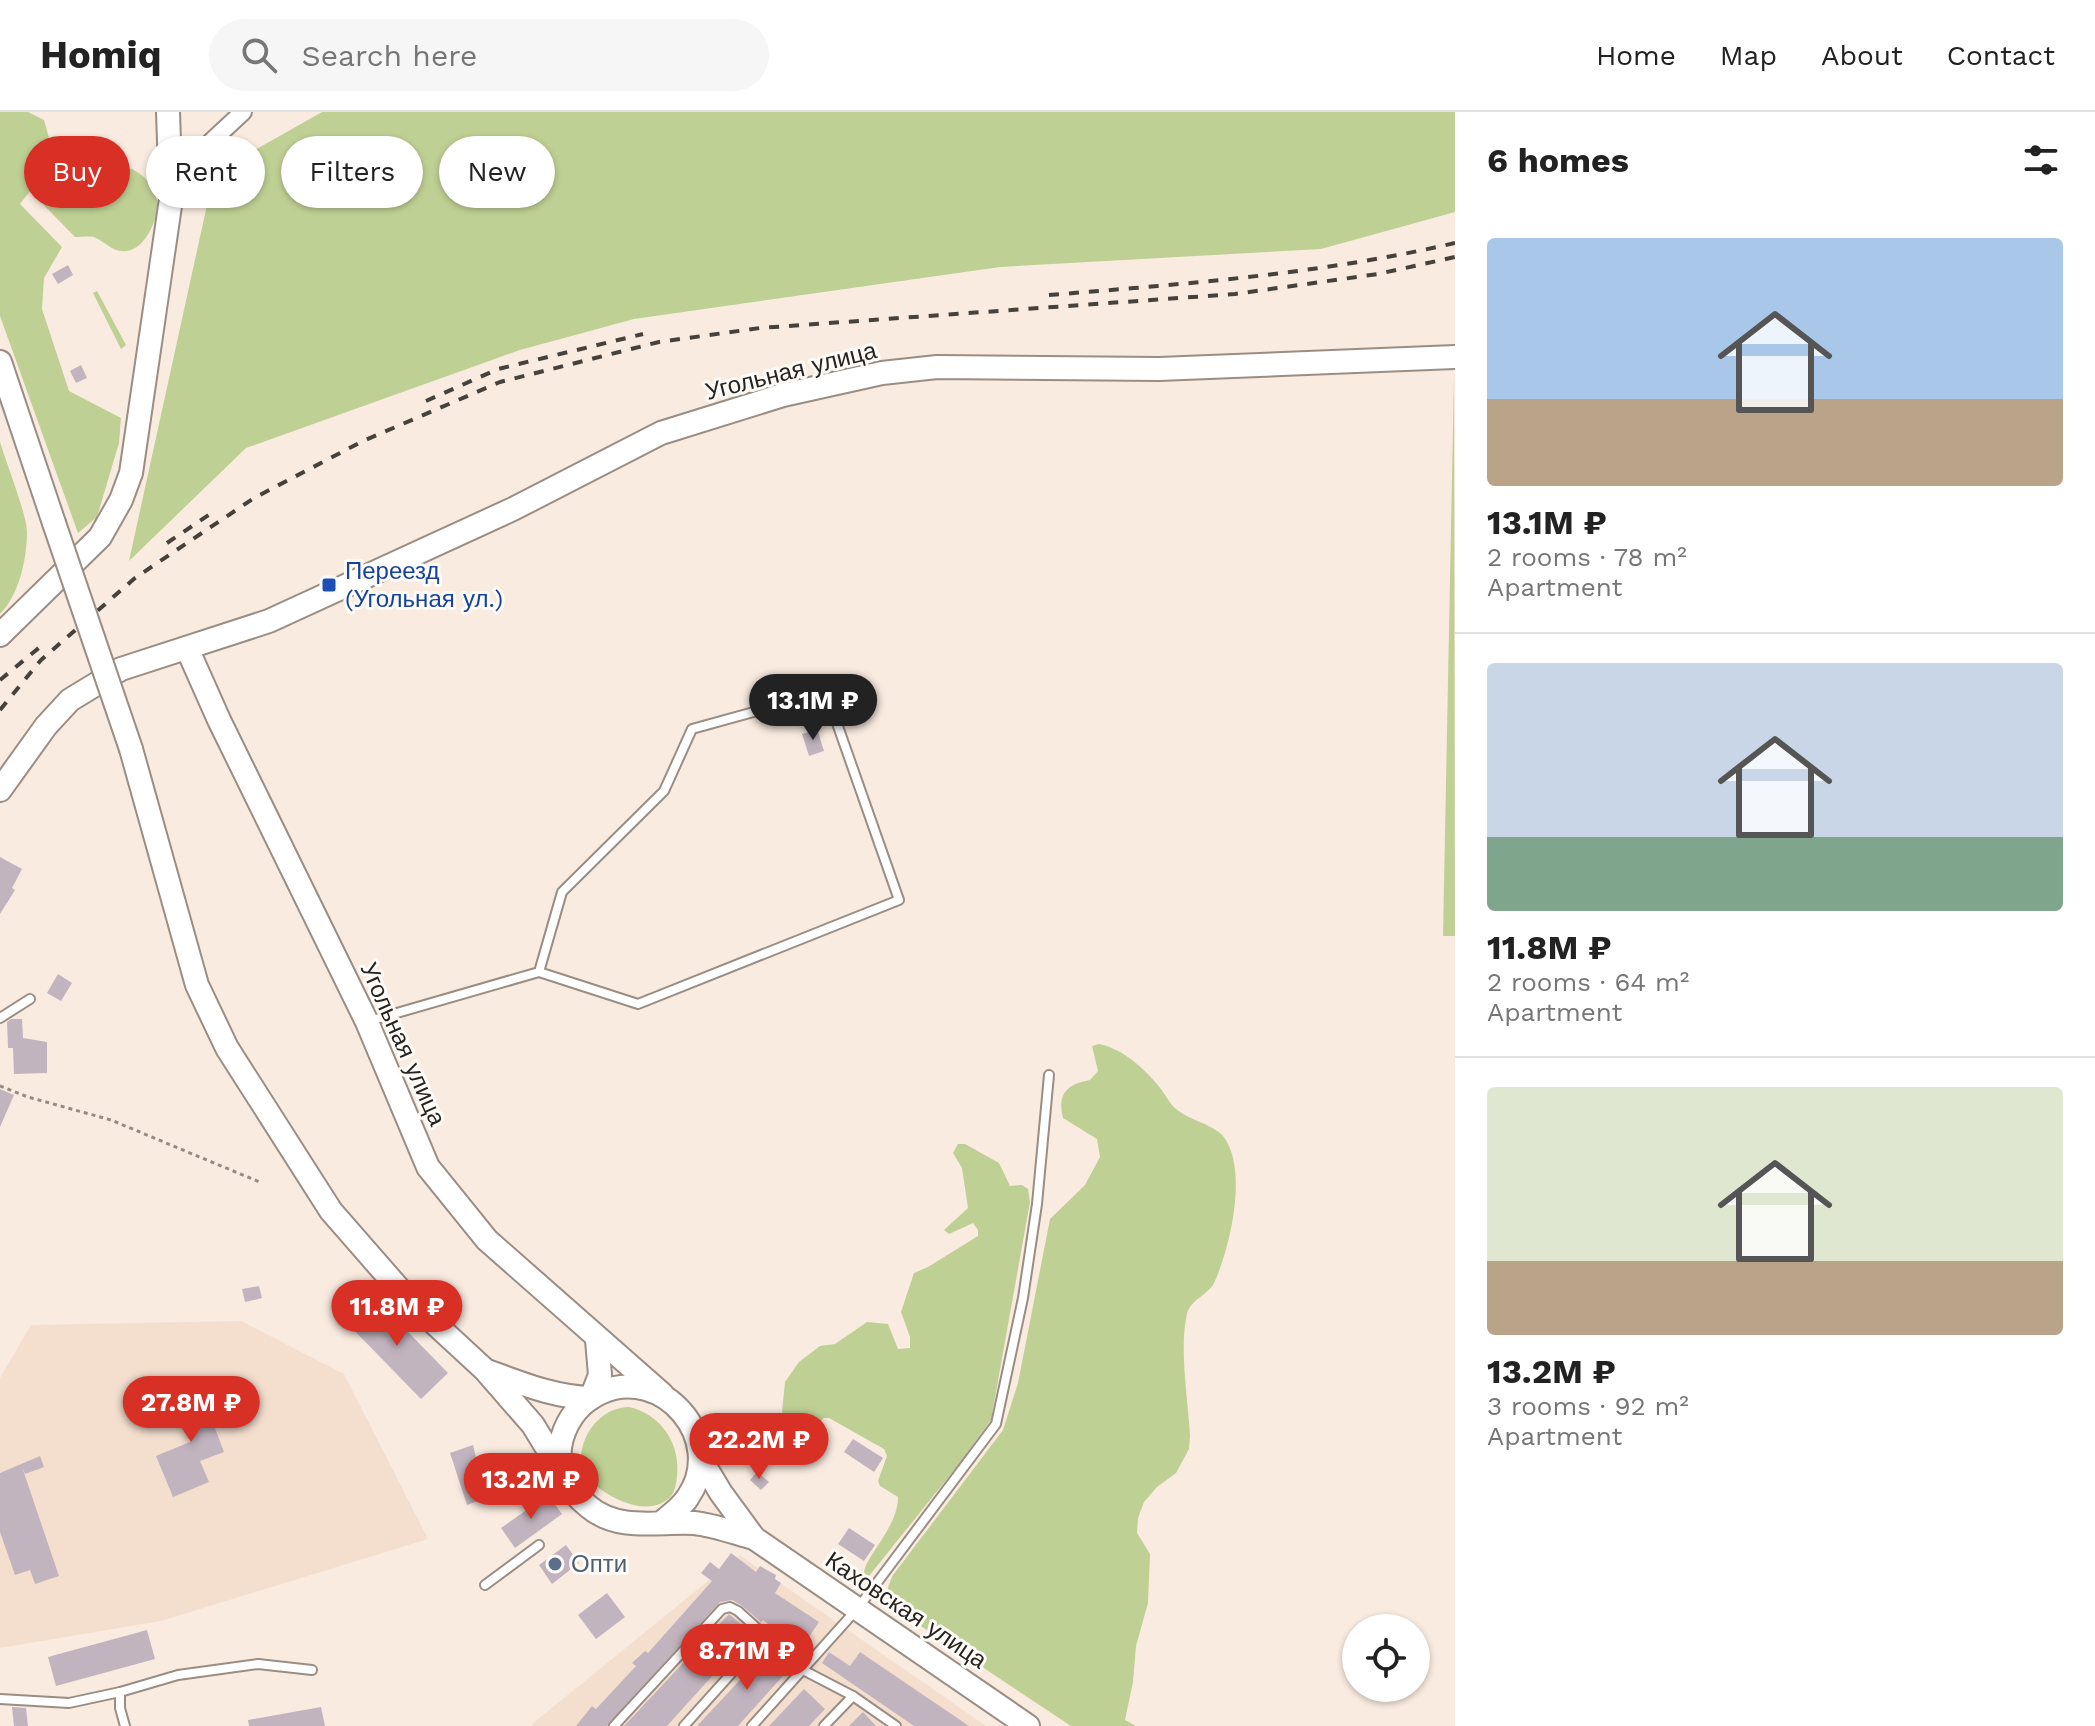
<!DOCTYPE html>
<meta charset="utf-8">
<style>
body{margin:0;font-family:"Work Sans",sans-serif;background:#f6f6f6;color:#222;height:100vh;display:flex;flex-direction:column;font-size:30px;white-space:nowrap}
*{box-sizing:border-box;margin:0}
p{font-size:26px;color:#767676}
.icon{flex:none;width:44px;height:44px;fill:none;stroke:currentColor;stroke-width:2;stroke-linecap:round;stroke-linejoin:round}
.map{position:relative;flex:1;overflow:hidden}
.sheet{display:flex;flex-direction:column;background:#fff;width:640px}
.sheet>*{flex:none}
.guide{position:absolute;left:24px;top:24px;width:760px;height:72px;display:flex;gap:16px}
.buttons{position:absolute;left:1342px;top:1502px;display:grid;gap:16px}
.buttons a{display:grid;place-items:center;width:88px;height:88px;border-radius:50%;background:#fff;box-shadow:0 2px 6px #0004;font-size:40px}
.price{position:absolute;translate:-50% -68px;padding:0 18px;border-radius:28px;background:#d93025;color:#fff;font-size:26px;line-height:52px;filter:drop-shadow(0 2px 4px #0008)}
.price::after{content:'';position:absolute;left:50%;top:48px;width:24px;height:18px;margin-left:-12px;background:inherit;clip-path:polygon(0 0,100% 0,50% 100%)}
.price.selected{background:#222;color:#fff}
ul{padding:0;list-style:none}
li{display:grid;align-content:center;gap:16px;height:424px;padding:0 32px}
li+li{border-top:2px solid #e0e0e0}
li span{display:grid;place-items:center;height:248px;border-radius:8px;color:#555}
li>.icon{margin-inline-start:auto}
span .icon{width:144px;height:144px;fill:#fffc;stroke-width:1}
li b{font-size:34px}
h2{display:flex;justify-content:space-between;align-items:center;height:96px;padding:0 32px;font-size:34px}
.tag{padding:0 28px;border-radius:36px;background:#fff;box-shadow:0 2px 6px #0004;font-size:28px;line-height:72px}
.tag.selected{background:#d93025;color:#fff}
header{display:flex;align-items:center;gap:48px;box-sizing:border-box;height:112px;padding:0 40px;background:#fff;border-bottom:2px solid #e0e0e0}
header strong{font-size:38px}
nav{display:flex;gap:44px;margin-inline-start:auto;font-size:28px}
.search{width:560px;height:72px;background:#f6f6f6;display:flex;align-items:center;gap:20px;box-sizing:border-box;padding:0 28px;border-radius:44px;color:#767676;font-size:30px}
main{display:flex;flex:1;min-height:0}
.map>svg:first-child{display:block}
.built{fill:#f4dfcf}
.green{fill:#bfd094}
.building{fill:#c2b4bf}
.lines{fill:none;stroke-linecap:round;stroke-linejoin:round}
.lane-casing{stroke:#9a8d83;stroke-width:12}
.street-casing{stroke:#9a8d83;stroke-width:20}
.secondary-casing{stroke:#9a8d83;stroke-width:26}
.path{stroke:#948b83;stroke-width:3;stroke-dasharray:4 4;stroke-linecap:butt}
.lane{stroke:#fff;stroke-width:8}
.street{stroke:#fff;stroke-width:16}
.secondary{stroke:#fff;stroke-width:22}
.rail{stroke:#47413c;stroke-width:4;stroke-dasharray:10 10;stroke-linecap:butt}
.secondary-bridge-casing{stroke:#9a8d83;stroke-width:26;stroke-linecap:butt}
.secondary-bridge{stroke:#fff;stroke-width:22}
.transit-dot{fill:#1a4fb4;stroke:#fdfbf8;stroke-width:3}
.service-dot{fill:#5c6f8a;stroke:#fdfbf8;stroke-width:3}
.labels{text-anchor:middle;stroke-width:6;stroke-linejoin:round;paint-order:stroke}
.street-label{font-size:24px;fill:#28231f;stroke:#fdfbf8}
.transit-label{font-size:24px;fill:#164399;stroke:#fdfbf8;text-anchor:start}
.service-label{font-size:24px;fill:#4e5e75;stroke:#fdfbf8;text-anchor:start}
</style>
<header>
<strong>Homiq</strong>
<div class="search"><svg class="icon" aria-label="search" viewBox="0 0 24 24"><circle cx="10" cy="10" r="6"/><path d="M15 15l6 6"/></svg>Search here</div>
<nav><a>Home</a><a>Map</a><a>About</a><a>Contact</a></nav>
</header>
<main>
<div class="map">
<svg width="1455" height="1614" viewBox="0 0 1455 1614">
<rect width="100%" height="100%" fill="#f9ebe0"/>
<g class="built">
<path d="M241,1209L344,1262L428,1427L161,1509L0,1536V1266L31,1213Z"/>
<path d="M740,1443L986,1614H533L532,1612Z"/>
</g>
<g class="green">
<path d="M0,0H28L44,8L51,33C77,31 81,37 103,47C112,52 123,53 132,57C159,71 163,94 150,119C145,128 138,137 127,139C113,141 106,130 94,125C89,124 81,125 75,125L30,79L20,92L62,135L44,166L42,197L69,279L121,306L119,331L97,405L78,421L0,204Z"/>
<path d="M322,0H1455V100L1321,137L1000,155L634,207L520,238L246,336L129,449L214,61Z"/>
<path d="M97,179L126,233L121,237L93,181Z"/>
<path d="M1454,264L1455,824H1443Z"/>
<path d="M0,330C6,350 27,403 27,420C27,447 19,483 0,502Z"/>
<path d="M1099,932C1124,937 1146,958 1161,977C1166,984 1170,992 1176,997C1189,1008 1212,1012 1223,1024C1249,1056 1230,1137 1214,1171C1208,1183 1191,1187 1187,1202C1179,1234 1188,1289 1190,1323L1189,1337L1176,1361L1157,1375L1144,1390L1138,1406L1137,1421L1150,1442L1148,1491L1136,1534L1133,1570L1125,1608L1136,1614H1071L895,1497C885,1484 886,1478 893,1463L1003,1318L1018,1271L1050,1107L1085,1073L1100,1045L1097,1027L1063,1006C1057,982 1067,972 1090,968L1098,959L1092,934Z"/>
<path d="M958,1032H965L999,1051L1010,1074L1022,1073L1028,1077L1030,1090L991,1308L959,1352L869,1464L864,1462C864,1445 898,1416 898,1385L880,1374L878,1369L887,1344L884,1337L829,1306H824L803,1326H793L786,1318L782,1300L785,1270L799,1250L820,1234L835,1232L867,1210L888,1212L898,1237L910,1236V1225L901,1200L914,1161L928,1155L978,1124V1118L973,1111L949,1122L944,1118L968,1096L962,1056L953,1041Z"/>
<path d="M629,1295C661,1302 681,1332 677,1365C676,1372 675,1382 668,1387C643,1408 596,1380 581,1358C577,1328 597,1296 629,1295Z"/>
</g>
<g class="building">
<path d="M68,153L73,163L58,172L52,162Z"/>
<path d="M81,253L87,266L76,271L70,259Z"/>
<path d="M817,617L824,639L809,644L802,622Z"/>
<path d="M0,745L22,757L12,776L15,778L0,802Z"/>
<path d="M58,862L72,871L61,889L47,881Z"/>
<path d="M11,907H22L23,926L47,930V961L14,962L13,936H8L7,910Z"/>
<path d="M0,977L14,983L0,1015Z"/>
<path d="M259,1174L262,1186L245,1190L242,1177Z"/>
<path d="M373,1184L448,1261L421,1287L346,1210Z"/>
<path d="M198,1271L224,1340L200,1349L209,1370L173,1385L156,1344L192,1329L173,1281Z"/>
<path d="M853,1327L883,1346L874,1360L844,1340Z"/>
<path d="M473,1333L486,1386L467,1393L450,1341Z"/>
<path d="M40,1344L44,1355L25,1362L22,1355L59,1464L35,1472L30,1458L15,1463L0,1420V1361Z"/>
<path d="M757,1360L769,1370L761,1378L750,1368Z"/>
<path d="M548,1383L562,1402L515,1436L501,1416Z"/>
<path d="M849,1416L875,1433L864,1449L838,1432Z"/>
<path d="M566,1433L579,1451L552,1472L539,1453Z"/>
<path d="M731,1441L756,1460L760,1454L776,1463L775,1467L781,1471L775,1481L819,1510L797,1543L778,1526L782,1523L763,1508L761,1510L741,1493L732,1488L720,1490L607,1614H576L592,1594L596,1597L636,1554L632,1551L645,1539L648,1541L712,1469L701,1461L710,1450L719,1457Z"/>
<path d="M607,1481L625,1505L596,1527L578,1503Z"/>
<path d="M729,1502L751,1521L667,1614H624Z"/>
<path d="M147,1518L155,1547L56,1574L48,1545Z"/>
<path d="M769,1537L790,1556L738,1614H697Z"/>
<path d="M829,1540L850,1554L860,1540L969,1614H914L822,1551Z"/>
<path d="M804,1577L825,1597L809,1614H769Z"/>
<path d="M12,1595L26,1596L28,1614H14Z"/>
<path d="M321,1595L325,1614H249L248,1608Z"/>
<path d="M863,1600L876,1614H849Z"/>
</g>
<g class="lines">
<defs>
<g id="lane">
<path d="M0,906L30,887"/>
<path d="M369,909L539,860L638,892L899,788L826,580L692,617L664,679L562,780L539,860"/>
<path d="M485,1473L539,1433"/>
<path d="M120,1580V1596L125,1614"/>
<path d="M0,1587L69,1591L120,1580L178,1563L258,1552L312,1558"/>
<path d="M614,1614L722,1497L730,1495L738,1499L803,1558L853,1584L896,1614"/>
<path d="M684,1614L765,1524"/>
<path d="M752,1614L858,1496L996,1312L1023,1186L1037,1092L1049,963"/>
<path d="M824,1614L853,1584"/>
</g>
<path id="street" d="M171,87L201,39L243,0"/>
<g id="secondary">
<path d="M0,250L54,411"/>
<path d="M0,523L100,425L121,388L131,361L171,87L168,0"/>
<path d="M187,536L219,608L367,910L428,1055L487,1128L662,1282"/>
<path d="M131,637L197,873L227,936L331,1099L407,1186L485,1258L533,1313L559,1356"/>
<path d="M0,678L46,614L70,588L121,557L269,509L513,397L661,321L783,283L882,261L937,255L1159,257L1455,245"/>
<path d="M487,1259C521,1271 553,1285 591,1286"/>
<path d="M591,1286L600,1263L597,1228"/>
<path d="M700,1346L721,1381L754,1426L1028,1614"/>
<path d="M662,1410C671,1403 682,1395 688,1385C727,1328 663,1252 600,1281C581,1290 568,1306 562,1326C554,1353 567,1378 589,1395C619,1420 659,1409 694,1411C714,1413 735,1421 754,1426"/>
</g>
</defs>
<use href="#lane" class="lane-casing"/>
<use href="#street" class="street-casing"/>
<use href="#secondary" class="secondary-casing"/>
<path class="path" d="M0,974L28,985L111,1008L262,1071"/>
<use href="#lane" class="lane"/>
<use href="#street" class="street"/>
<use href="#secondary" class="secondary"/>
<g class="rail">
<path d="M1049,183C1185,172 1321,162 1455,131"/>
<path d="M426,289L498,257L643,222"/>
<path d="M167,431L213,400"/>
<path d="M0,568L46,530"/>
<path d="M0,598L41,548L135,466L254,386L363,329L500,270L659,230L760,216L1235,182L1378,162L1455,145"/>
</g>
<defs>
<path id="secondary-bridge" d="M54,411L131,637"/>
</defs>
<use href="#secondary-bridge" class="secondary-bridge-casing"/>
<use href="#secondary-bridge" class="secondary-bridge"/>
</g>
<rect class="transit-dot" x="321" y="465" width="16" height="16" rx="4"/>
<circle class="service-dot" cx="555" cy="1452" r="8"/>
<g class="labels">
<g class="street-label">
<text transform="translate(791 259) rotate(-14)" y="8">Угольная улица</text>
<text transform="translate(403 932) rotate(66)" y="8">Угольная улица</text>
<text transform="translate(906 1498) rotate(34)" y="8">Каховская улица</text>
</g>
<g class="transit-label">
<text x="345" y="467">Переезд<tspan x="345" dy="28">(Угольная ул.)</tspan></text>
</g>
<g class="service-label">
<text x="571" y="1460">Опти</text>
</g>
</g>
</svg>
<div class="buttons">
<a><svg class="icon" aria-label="locate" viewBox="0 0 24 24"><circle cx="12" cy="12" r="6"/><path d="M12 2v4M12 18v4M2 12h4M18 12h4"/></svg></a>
</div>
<b class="price selected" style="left:813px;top:630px">13.1M ₽</b>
<b class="price" style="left:397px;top:1236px">11.8M ₽</b>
<b class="price" style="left:191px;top:1332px">27.8M ₽</b>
<b class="price" style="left:759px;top:1369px">22.2M ₽</b>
<b class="price" style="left:531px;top:1409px">13.2M ₽</b>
<b class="price" style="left:747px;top:1580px">8.71M ₽</b>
<div class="guide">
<a class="tag selected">Buy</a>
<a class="tag">Rent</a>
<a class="tag">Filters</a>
<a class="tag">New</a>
</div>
</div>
<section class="sheet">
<h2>6 homes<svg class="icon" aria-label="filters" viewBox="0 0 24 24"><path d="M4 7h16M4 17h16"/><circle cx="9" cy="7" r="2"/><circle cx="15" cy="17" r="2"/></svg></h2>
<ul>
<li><span style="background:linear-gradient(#a9c7e8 65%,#b9a48a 0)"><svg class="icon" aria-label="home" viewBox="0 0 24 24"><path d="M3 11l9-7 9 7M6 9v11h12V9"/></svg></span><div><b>13.1M ₽</b><p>2 rooms · 78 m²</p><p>Apartment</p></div></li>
<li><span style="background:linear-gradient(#c9d6e8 70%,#7fa58c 0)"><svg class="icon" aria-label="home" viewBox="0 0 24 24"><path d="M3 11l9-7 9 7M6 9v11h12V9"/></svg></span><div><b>11.8M ₽</b><p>2 rooms · 64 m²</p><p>Apartment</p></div></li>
<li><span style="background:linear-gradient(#dfe7d0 70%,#b9a48a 0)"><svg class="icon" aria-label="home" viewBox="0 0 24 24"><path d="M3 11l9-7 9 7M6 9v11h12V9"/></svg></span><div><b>13.2M ₽</b><p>3 rooms · 92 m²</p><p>Apartment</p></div></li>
</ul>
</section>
</main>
